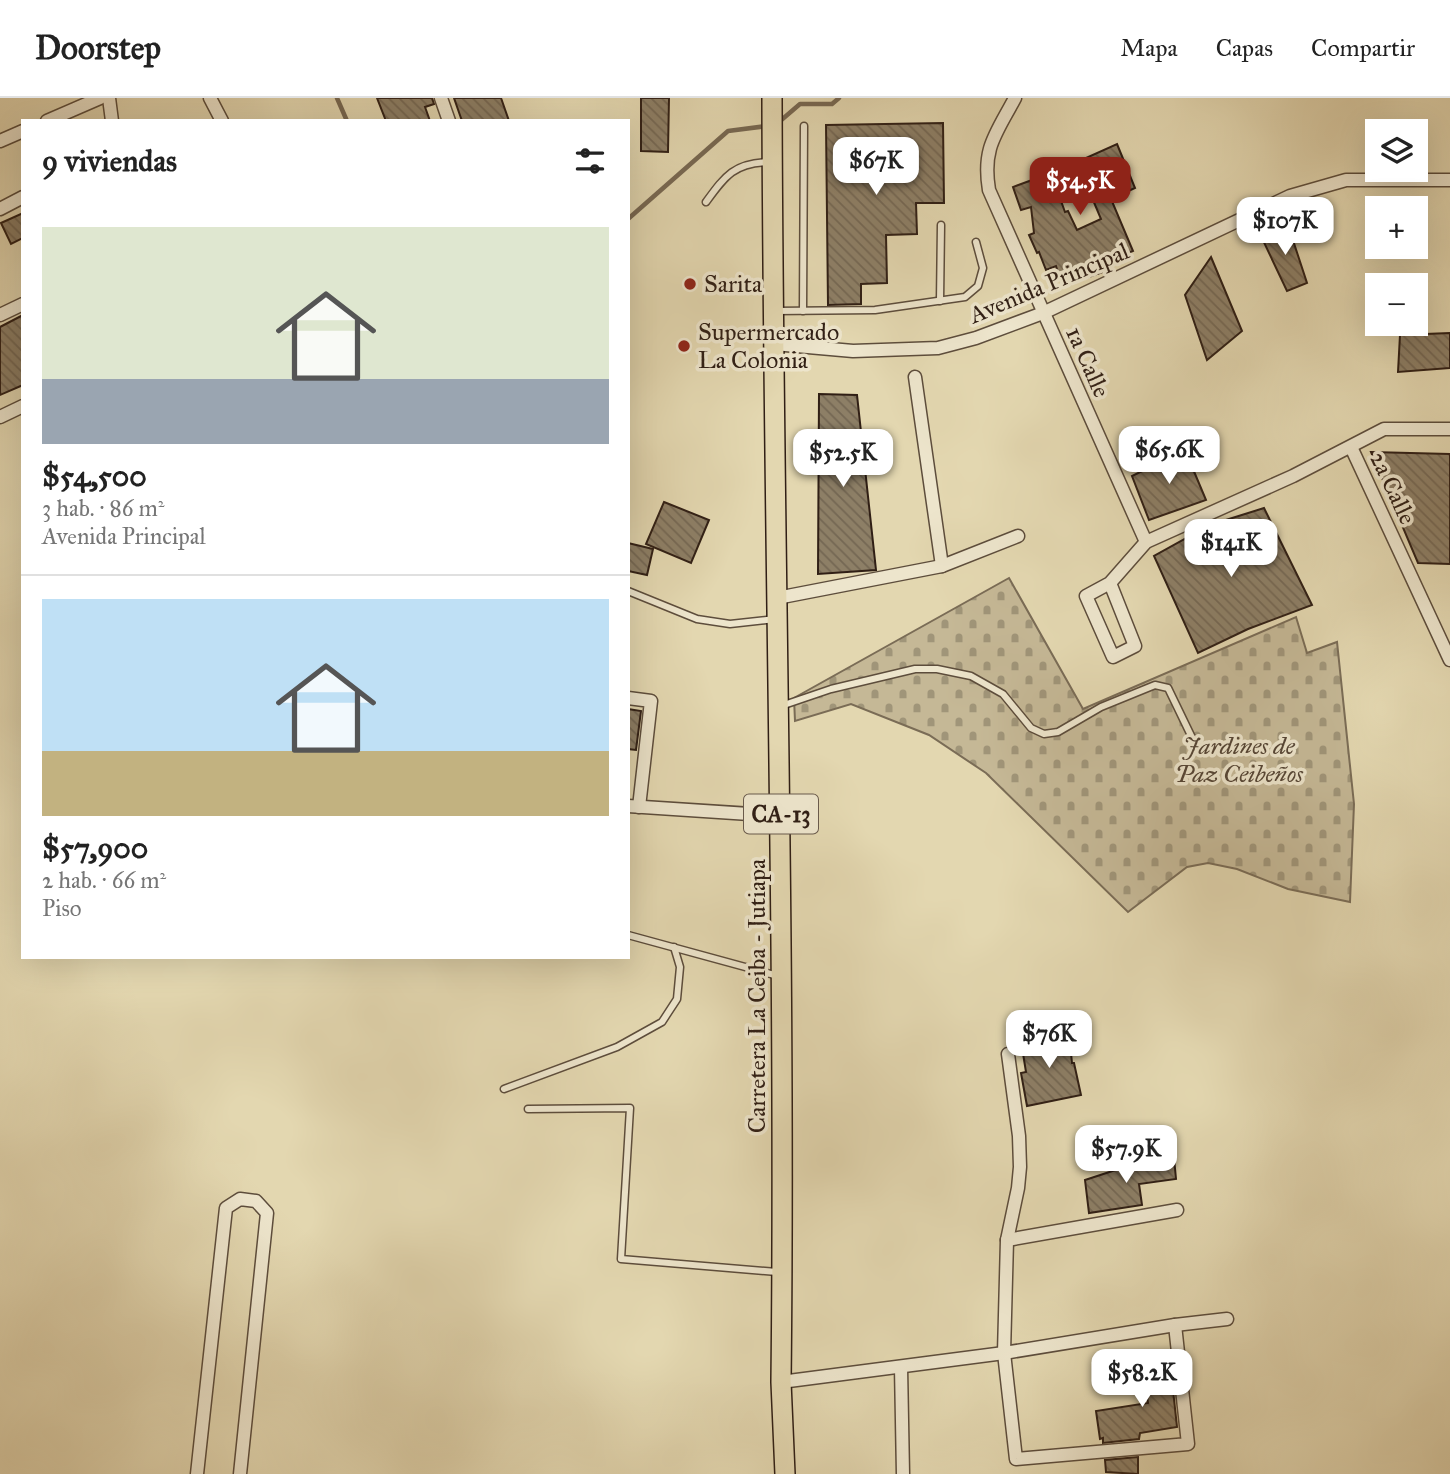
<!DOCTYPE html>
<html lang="es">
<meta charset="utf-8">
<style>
body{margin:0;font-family:"IM FELL Great Primer",serif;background:#f6f6f6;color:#222;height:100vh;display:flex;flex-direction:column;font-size:26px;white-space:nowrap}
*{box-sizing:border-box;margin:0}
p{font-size:23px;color:#767676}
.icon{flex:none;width:38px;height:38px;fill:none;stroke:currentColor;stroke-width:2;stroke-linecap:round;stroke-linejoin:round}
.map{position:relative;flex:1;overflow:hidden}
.panel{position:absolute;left:21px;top:21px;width:609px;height:840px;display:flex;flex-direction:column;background:#fff;border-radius:0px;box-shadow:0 7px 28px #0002}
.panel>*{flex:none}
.controls{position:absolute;left:1365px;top:21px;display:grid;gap:14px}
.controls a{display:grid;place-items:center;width:63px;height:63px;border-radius:0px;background:#fff;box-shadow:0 7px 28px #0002;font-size:35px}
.price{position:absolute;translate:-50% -60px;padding:0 16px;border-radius:14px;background:#fff;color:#222;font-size:23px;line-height:46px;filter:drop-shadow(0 2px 4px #0008)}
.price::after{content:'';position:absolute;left:50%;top:42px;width:21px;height:16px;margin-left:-10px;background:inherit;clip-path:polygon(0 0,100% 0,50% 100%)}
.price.selected{background:#8f2418;color:#fff}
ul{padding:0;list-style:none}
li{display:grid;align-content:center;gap:14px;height:371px;padding:0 21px}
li+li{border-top:2px solid #e0e0e0}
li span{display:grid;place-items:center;height:217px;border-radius:0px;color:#555}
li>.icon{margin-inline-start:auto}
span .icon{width:126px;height:126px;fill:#fffc;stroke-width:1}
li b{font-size:30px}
h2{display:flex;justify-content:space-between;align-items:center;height:84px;padding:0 21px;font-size:30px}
header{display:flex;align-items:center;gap:42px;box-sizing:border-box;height:98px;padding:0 35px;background:#fff;border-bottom:2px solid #e0e0e0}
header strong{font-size:33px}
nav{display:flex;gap:38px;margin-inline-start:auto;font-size:24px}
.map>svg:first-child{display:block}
.cemetery{fill:url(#cemetery-stones);stroke:#7a6c56;stroke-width:2}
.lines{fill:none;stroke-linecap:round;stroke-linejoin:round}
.stream{stroke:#776852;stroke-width:4.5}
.building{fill:url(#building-back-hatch);stroke:#301f15;stroke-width:2}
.lane-casing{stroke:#5d4d3c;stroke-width:9}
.street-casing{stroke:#5d4d3c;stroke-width:15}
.primary-casing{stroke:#301f15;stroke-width:22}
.lane{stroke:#ede5cc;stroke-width:6}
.street{stroke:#ede5cc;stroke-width:12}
.primary{stroke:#e3d7b0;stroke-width:19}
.poi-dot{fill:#8f2418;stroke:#ede5cc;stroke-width:2.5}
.labels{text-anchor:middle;stroke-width:7;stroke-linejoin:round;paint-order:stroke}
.shield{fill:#ede5cc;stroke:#695a4c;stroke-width:2}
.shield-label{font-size:23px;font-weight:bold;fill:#301f15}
.street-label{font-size:24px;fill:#301f15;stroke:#ede5cc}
.poi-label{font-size:24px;fill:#301f15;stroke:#ede5cc;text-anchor:start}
.park-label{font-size:24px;font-style:italic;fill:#554535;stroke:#ede5cc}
</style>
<header>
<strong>Doorstep</strong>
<nav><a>Mapa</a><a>Capas</a><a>Compartir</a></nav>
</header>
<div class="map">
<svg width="1450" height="1376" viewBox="0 0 1450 1376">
<defs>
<pattern id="cemetery-stones" width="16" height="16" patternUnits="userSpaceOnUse" patternTransform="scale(1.75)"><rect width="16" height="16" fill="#c5b896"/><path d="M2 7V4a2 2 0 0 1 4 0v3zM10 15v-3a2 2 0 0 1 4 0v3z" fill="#a09579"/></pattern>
<pattern id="building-back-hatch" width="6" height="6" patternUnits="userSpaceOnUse" patternTransform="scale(1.75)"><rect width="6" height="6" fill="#8d7f66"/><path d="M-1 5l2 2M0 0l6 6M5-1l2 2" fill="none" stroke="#746753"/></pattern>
</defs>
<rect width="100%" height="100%" fill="#e3d7b0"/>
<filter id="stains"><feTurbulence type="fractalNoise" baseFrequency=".00286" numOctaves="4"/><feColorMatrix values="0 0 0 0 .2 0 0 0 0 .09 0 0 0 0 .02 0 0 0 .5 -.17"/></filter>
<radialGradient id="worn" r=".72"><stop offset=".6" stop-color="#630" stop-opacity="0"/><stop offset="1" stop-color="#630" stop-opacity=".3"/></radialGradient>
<path class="cemetery" d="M1009,480L1083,611L1296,519L1307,555L1337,544L1354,706L1350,804L1288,791L1237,771L1208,765L1187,769L1128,814L986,675L929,637L851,606L795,623L794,600Z"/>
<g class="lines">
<g class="stream">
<path d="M337,0L347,23"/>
<path d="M779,24L800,6H832L839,0"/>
<path d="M628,121L728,33L767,28"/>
</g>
</g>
<g class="building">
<path d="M377,0H432L434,6L425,9L430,23H386Z"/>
<path d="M454,0H501L509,23H462Z"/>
<path d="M641,0H669L668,54L641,53Z"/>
<path d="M943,25L944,105H916L917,136L886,137L887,185L861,186V206L828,207L826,27Z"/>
<path d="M1117,46L1135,90L1111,101L1133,153L1100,167L1103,174L1089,179L1085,169L1059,178L1056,168L1046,172L1039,154L1037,155L1029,137L1034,135L1031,109L1021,112L1013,89L1051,75L1065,114L1068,113L1077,132L1101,121L1077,64Z"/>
<path d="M23,115V140L11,146L1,125Z"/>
<path d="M1288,127L1307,185L1287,193L1261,138Z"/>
<path d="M1211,159L1242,233L1207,262L1185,197Z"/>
<path d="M23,217V287L0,297V229Z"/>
<path d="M1450,235V270L1398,274L1400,237Z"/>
<path d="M819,296L857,297L876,472L818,476Z"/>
<path d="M1185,352L1206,402L1149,422L1132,378Z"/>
<path d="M1371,354L1450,356V466L1418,465Z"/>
<path d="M664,404L709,422L691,465L646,446Z"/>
<path d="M1264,410L1312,507L1248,531L1198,555L1154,458L1210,427Z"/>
<path d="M628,445L653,451L647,477L628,473Z"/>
<path d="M628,611L641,613L636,652L628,651Z"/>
<path d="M1069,935L1072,965H1074L1081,997L1027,1008L1021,975L1026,974L1021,943Z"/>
<path d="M1174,1060L1176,1081L1139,1086L1142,1107L1089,1115L1085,1082L1140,1064Z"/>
<path d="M1170,1264L1177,1329L1140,1335L1139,1341L1103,1345V1340L1100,1341L1096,1313L1148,1305L1143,1268Z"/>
<path d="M1138,1359V1376L1106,1374L1105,1362Z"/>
</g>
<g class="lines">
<defs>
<g id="lane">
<path d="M706,104C725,78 734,65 768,64"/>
<path d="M940,203L941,127"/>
<path d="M775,213L875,212L965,199L978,188L983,170L976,144"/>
<path d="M803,213L804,28"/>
<path d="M628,493L697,521L730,526L776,521"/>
<path d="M781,608L831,591L915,571H937L971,578L1003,596L1031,630L1044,636L1058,634L1101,609L1155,587L1168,590L1197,650"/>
<path d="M628,837L778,878"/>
<path d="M504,991L617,949L662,924L677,901L680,869L674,849"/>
<path d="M528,1011L630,1010L621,1161L777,1174"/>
</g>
<g id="street">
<path d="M109,0L112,23"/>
<path d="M210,0L222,23"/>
<path d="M441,0L449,23"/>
<path d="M1015,0C996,36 982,50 989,92L1146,444"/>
<path d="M47,23L100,0"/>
<path d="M0,43L23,33"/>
<path d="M0,111L23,99"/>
<path d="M0,217L23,206"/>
<path d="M774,246L853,253L938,250L976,240L1043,215L1290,98L1346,82H1450"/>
<path d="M915,279L942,468L1018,438"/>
<path d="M0,319L23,308"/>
<path d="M1351,349L1450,562"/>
<path d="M1110,485L1135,548L1113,559L1086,498L1110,485L1146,444L1293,378L1384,331H1450"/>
<path d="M777,500L942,468"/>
<path d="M628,600L651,603L639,709"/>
<path d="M628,708L781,718"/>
<path d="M1008,956L1019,1038L1020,1069L1018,1090L1007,1142L1004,1255L1016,1361L1188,1346L1175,1227"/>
<path d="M1007,1142L1177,1112"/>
<path d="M901,1269L903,1376"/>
<path d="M781,1284L1004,1255L1175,1227L1227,1221"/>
<path d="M197,1376L226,1110L240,1101L256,1103L267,1115L240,1376"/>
</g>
<path id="primary" d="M772,0C773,428 786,856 781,1284L785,1376"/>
</defs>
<use href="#lane" class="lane-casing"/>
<use href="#street" class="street-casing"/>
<use href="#primary" class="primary-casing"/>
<use href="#lane" class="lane"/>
<use href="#street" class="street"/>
<use href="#primary" class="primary"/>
</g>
<g class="poi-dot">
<circle cx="690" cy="186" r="7"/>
<circle cx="684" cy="248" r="7"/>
</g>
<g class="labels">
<rect class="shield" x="744" y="696.5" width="74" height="39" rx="5"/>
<g class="shield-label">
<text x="781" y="724">CA-13</text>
</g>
<g class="street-label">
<text transform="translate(1049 185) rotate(-23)" y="8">Avenida Principal</text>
<text transform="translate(1088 264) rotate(66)" y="8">1a Calle</text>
<text transform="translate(1393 390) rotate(65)" y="8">2a Calle</text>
<text transform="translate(757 898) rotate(-90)" y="8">Carretera La Ceiba - Jutiapa</text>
</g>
<g class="poi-label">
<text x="704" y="194">Sarita</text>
<text x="698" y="242">Supermercado<tspan x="698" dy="28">La Colonia</tspan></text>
</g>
<g class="park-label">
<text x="1239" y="656">Jardines de<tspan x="1239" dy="28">Paz Ceibeños</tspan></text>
</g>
</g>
<rect width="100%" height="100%" filter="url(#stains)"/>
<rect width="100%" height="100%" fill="url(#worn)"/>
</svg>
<div class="controls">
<a><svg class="icon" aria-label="layers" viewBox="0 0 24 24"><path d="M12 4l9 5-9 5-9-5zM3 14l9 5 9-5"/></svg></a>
<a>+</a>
<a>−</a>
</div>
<b class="price" style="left:876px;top:99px">$67K</b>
<b class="price selected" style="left:1080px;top:119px">$54.5K</b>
<b class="price" style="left:1285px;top:159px">$107K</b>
<b class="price" style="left:1169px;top:388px">$65.6K</b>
<b class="price" style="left:843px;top:391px">$52.5K</b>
<b class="price" style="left:1231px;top:481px">$141K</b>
<b class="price" style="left:1049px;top:972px">$76K</b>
<b class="price" style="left:1126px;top:1087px">$57.9K</b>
<b class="price" style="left:1142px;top:1311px">$58.2K</b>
<section class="panel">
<h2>9 viviendas<svg class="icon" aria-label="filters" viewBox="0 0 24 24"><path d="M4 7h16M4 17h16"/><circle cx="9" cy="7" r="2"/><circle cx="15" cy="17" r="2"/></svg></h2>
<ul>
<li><span style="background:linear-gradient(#dfe7d0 70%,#9aa5b1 0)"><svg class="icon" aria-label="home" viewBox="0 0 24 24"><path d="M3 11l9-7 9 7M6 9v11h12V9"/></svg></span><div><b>$54,500</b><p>3 hab. · 86 m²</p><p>Avenida Principal</p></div></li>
<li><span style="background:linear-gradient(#bfe0f5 70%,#c2b280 0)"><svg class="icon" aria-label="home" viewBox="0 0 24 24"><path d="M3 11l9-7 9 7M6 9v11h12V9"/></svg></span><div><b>$57,900</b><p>2 hab. · 66 m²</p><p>Piso</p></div></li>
</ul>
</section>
</div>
